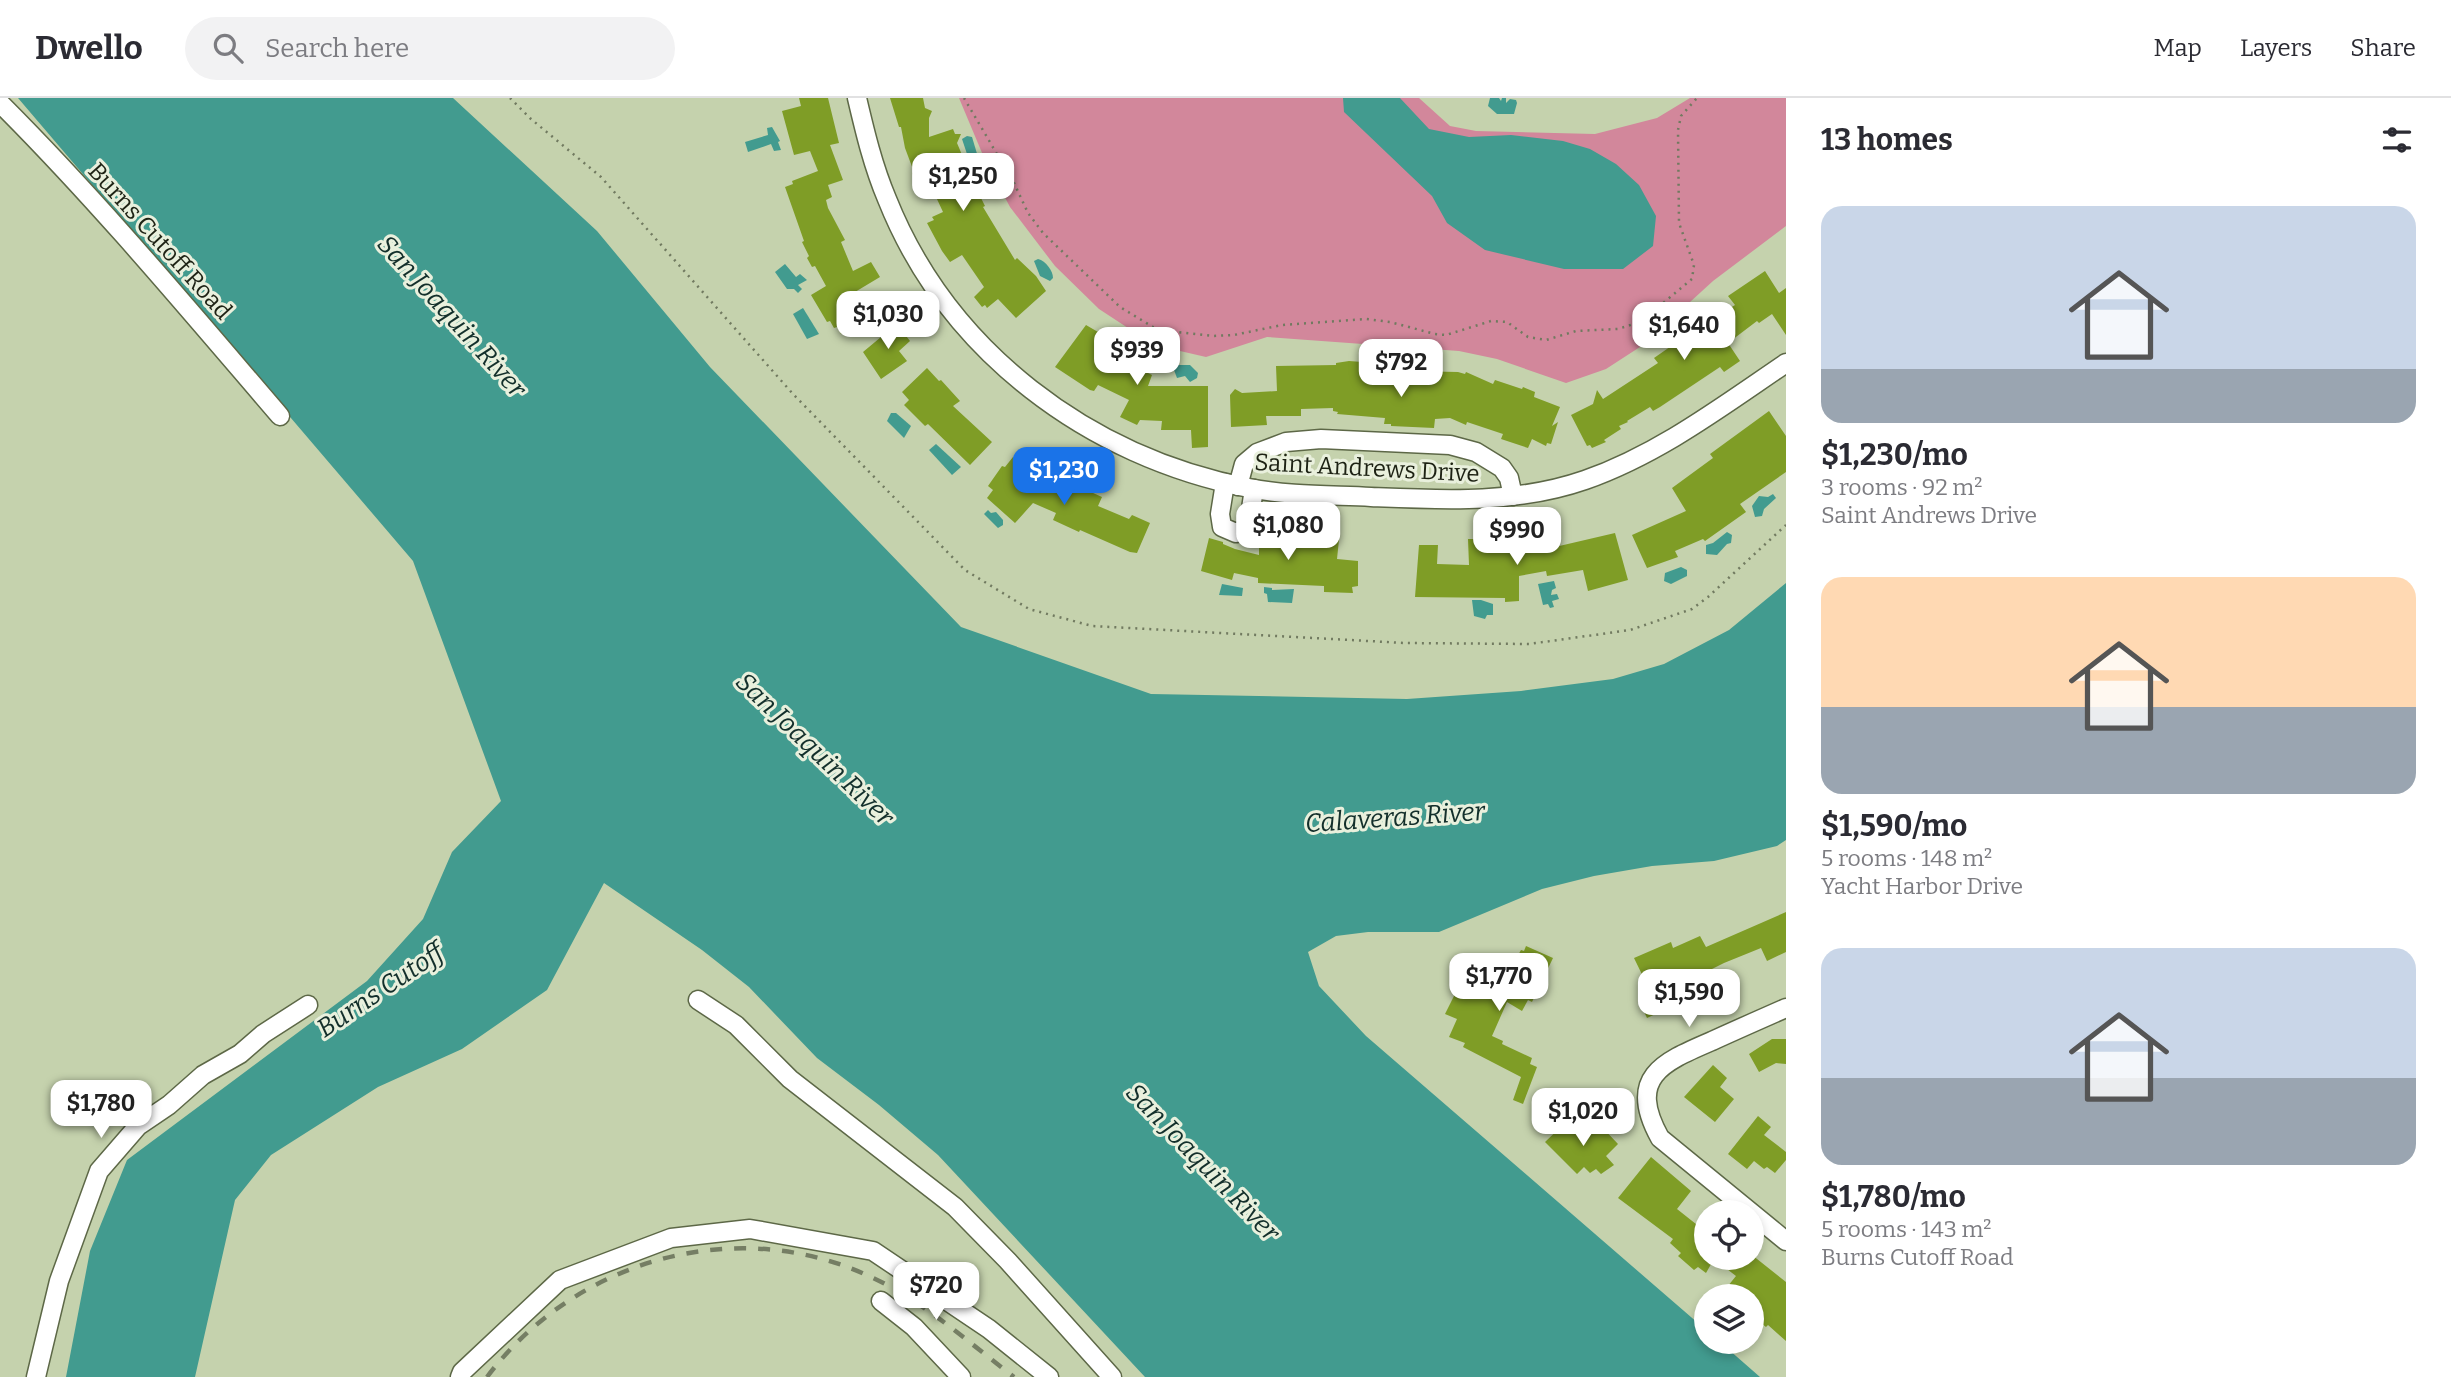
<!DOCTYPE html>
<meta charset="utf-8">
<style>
body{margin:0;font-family:Bitter,serif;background:#f2f2f3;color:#2b2b33;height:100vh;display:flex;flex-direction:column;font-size:26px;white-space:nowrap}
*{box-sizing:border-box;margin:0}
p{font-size:23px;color:#7c7c81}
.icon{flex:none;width:38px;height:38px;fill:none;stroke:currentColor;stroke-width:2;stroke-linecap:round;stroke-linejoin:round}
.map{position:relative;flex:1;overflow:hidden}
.sheet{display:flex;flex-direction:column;background:#fff;width:665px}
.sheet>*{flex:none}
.controls{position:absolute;left:1694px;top:1102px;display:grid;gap:14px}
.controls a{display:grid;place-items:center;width:70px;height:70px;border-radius:50%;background:#fff;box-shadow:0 4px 10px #0003;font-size:35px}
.price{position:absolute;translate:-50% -60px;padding:0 16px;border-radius:14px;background:#fff;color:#222;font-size:23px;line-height:46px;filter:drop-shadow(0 2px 4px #0008)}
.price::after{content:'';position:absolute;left:50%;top:42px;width:21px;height:16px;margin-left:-10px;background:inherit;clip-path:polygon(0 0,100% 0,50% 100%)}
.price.selected{background:#1a73e8;color:#fff}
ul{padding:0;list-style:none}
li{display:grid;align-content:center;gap:14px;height:371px;padding:0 35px}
li span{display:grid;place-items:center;height:217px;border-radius:21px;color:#555}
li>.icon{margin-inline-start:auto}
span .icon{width:126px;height:126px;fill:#fffc;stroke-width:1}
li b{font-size:30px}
h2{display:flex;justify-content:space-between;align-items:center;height:84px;padding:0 35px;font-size:30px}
header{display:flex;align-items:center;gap:42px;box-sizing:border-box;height:98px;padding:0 35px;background:#fff;border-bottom:2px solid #e1e1e2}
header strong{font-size:33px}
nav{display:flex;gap:38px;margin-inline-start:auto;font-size:24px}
.search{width:490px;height:63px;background:#f2f2f3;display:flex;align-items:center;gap:18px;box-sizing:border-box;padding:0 24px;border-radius:38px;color:#7c7c81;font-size:26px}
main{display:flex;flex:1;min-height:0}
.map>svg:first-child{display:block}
.green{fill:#d2879b}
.water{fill:#429b8f}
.building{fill:#7f9d26}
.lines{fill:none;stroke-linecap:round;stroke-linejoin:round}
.minor-casing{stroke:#5d6847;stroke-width:21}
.path{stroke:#717a60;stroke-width:2.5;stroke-dasharray:2 5;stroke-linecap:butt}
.minor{stroke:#fff;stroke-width:18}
.rail{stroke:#757e64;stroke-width:4.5;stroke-dasharray:12 12;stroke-linecap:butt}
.labels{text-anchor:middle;stroke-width:6;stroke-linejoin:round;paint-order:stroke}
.street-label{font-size:24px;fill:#1d2214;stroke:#e9f0dd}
.water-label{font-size:26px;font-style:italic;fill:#132f2b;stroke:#e9f0dd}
</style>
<header>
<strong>Dwello</strong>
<div class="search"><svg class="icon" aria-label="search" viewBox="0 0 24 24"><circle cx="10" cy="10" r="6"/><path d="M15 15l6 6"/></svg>Search here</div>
<nav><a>Map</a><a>Layers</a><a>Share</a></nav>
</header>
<main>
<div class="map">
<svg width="1786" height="1279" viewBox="0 0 1786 1279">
<rect width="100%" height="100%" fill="#c5d2ad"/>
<path class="green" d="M959,0H1419L1450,28L1476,33L1595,36L1657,20L1690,0H1786V128L1713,183L1643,247L1606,271L1566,285L1497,261L1459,253L1267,239L1206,259L1154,247L1099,211L1055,168L1010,109L985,62Z"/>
<g class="water">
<path d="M18,0H453L597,133L710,269L961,529L1151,596L1407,601L1521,593L1613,581L1664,566L1729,532L1786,485V742L1777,748L1714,763L1652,768L1594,778L1542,791L1439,834H1368L1336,838L1308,854L1319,888L1366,938L1706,1232V1244H1720L1760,1279H1145L938,1057L879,1007L817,960L749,889L702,852L604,785L547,892L462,951L378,989L271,1057L235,1102L195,1279H66L90,1153L127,1062L367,883L423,821L452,754L501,703L413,463Z"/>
<path d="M1343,0H1400L1429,31L1469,39L1511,37L1563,43L1590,51L1616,66L1639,87L1656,118L1653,148L1623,171H1564L1485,152L1447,125L1432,98L1344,14Z"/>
<path d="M1490,0H1499L1501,3L1502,0H1506V5L1510,1L1516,2L1517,5L1514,16H1497L1488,8Z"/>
<path d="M772,29L780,43L778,44L781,52L774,53L771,46L748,54L745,44L768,37L767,30Z"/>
<path d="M967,38L972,39L978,59L975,64L969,62L962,41Z"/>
<path d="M1038,161C1046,163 1053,173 1053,180L1050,183L1040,178L1034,163Z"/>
<path d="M785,166L796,179L800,176L807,182L798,187L802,191L798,195L794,191H787L775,174Z"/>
<path d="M803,210L819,236L807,241L793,216Z"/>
<path d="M1667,233L1672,236V242L1661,250L1655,248L1654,241Z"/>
<path d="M1405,253L1433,254V266H1423L1418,272L1414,266L1405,265Z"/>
<path d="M1178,267H1190L1198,275L1197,280L1190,284L1185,278L1177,280L1174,272Z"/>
<path d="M891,315H896L911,328L904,340L887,323Z"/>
<path d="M936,346L961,369L952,377L929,352Z"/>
<path d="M1773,396L1776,400L1764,411L1762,418L1755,419L1752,408L1759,398L1768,399Z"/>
<path d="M988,412L991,415L996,414L1003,422V427L998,430L984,416Z"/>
<path d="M1727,434L1732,437L1731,445L1727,446L1717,457L1706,456V447L1713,445Z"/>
<path d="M1681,469L1687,472V478L1671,486L1664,483L1665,475Z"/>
<path d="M1554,483L1556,490L1552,492L1551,497L1557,496L1559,501L1552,503L1554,509L1550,510L1548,506L1543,507L1538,486Z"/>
<path d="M1222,486L1243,490L1242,498L1219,497Z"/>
<path d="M1264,489L1272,490V492L1294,491L1292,505L1268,504L1267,496L1264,495Z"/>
<path d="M1472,502H1481L1493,506V517H1487L1485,521L1474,518Z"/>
</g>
<g class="building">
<path d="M799,0H828L839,45L830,47L843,82L828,87L832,99L826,102L828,110L845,142L841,144L853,173L871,164L880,179L855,194L863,208L872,213V220L841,236L837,229L834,230L830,223L827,224L811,197L826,188L815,168L812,169L807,160L809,158L802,144L804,143L785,89L793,86L792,83L818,73L810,53L794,57L782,13L801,8Z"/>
<path d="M890,0H923L925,10L932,13L929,20V39L953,31L955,36H961L957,45L968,71L960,74L975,101L980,98L985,108L983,109L1015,162L1017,160L1036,178L1046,193L1016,220L998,201L987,210L985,207L982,209L974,199L984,189L962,157L950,164L942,153L927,125L934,122L932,119L943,114L930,86L918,91L912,75L914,74L905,50L901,29H899Z"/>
<path d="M1765,173L1779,195L1786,190V237L1772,216L1759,225L1757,223L1728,245L1740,263L1724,274L1720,269L1660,309L1653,313L1650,309L1627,323L1628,324L1619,328L1621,331L1604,342L1606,344L1592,350L1590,347L1587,348L1571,317L1593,306L1597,292L1603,301L1658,265L1654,260L1677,244L1735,207L1728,198Z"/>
<path d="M896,225L910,243L899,253L907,263L881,281L863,254L881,239L879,236Z"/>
<path d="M1086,227L1098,234L1097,236L1116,245L1117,249L1121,251L1116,259L1152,277L1148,288H1208V349L1192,350L1191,332H1161L1162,323L1140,322L1137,327L1120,319L1129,302L1098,287L1094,293L1090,292L1055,269Z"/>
<path d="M1349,263L1403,267V271L1411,273L1458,274L1465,276L1466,274L1493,286L1495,282L1522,291L1523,289L1535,294L1534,299L1560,309L1552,328L1558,324L1551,346L1547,345L1546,348L1532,341L1528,350L1501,341L1503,336L1467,324L1466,327L1450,320L1435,321L1434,330L1391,328V326H1384L1385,320L1337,316L1338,314L1333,313V310L1301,311V318H1266L1267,327L1231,329L1230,297L1235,291L1242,295L1277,293L1276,268L1336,267V265Z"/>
<path d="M927,270L939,283L941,282L960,303L953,308L992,344L970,367L928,326L925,328L904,307L909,302L902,294Z"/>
<path d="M1769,313L1786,338V374L1740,406L1746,414L1705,443L1703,441L1675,453L1678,459L1647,470L1632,437L1686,413L1672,390L1713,360L1710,356Z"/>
<path d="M1013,359L1024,367L1022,369L1055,393L1062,381L1102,399L1098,408L1129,421L1132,417L1150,425L1137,455L1130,454L1080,432L1079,434L1053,422L1056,415L1033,405L1015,425L987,400L993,392L988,388L1002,368L1005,369Z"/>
<path d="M1318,430L1340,432L1337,461L1358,463V488L1352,489L1353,495L1324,494V488L1258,485V480L1234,475L1232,482L1201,473L1209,440L1223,444V446L1235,451L1259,457V439L1270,440V437L1313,439L1314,431Z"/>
<path d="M1615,435L1628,482L1588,493L1583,472L1547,478L1546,473L1519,478V503L1505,504V500L1415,499L1419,447H1438L1437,466L1469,467L1468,441H1512L1513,454L1554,444L1555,449Z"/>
<path d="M1786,814V854L1767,863L1761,850L1724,865L1688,883L1694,898L1647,920L1639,903L1652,897L1634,860L1671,844L1673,850L1700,838L1706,849Z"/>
<path d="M1526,848L1553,860L1532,904L1528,902L1522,913L1507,904L1492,938L1503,943L1502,946L1532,960L1530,966L1537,969L1523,1006L1513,1002L1521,979L1463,949L1465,945L1449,939L1457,921L1445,916L1459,888L1469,891L1483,866L1506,878L1521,852L1524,853Z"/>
<path d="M1772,941H1786V966L1776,965L1759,974L1749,956Z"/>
<path d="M1713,967L1727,980L1720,989L1734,1001L1715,1024L1684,999Z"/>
<path d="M1758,1018L1771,1029L1764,1037L1786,1054V1062L1775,1075L1767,1069L1764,1071L1754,1063L1747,1071L1728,1056Z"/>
<path d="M1570,1020L1588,1038L1600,1027L1618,1046L1606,1058L1614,1067L1601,1076L1596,1071L1590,1075L1584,1069L1577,1076L1545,1044Z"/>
<path d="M1651,1059L1691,1093L1677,1111L1706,1134V1160H1752V1157L1786,1184V1243L1768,1227L1766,1229L1752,1218V1199H1719L1736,1178L1714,1161L1706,1175L1698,1169L1694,1172L1678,1158L1681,1155L1670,1145L1673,1141L1618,1100Z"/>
</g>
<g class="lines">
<defs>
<g id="minor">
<path d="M857,0C865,34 873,68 887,101C948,254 1089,359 1249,390C1289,398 1331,397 1371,399C1443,402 1516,406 1585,382C1659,356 1721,309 1786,265"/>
<path d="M0,5C99,104 189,212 280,318"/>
<path d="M1225,385L1220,416L1222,429L1236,435L1248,430L1254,391"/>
<path d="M1238,388L1244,366L1257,355L1286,344L1321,341L1450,347L1476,354L1502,370L1509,380L1513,398"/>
<path d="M698,902L736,927L790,981L955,1109L1008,1163L1112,1279"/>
<path d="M1786,910C1761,921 1736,932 1712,943C1663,964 1626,979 1660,1040L1786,1143"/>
<path d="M881,1203L914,1229L961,1279"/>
<path d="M36,1279L59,1183L99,1073L138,1028L169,1007L203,977L240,956L263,936L308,907"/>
<path d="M460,1279L462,1274L560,1182L671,1140L750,1131L873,1153L989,1231L1049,1279"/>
</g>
</defs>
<use href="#minor" class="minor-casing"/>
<g class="path">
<path d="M510,0L531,21L601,79L793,296L965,472L1029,511L1092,528L1405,545L1529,546L1630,532L1692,511L1708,499L1786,427"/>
<path d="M964,0L1014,85L1028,115L1043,135L1120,209L1153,229L1169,233L1213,238L1234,237L1282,227L1366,221L1390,224L1435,236L1446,237L1491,223L1507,224L1528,239L1546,242L1576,233L1618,231L1640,224L1692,181L1694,167L1679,125L1678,32L1681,18L1697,0"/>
</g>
<use href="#minor" class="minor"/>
<path class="rail" d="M487,1279C575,1162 736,1115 871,1179C923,1203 968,1244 1014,1279"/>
</g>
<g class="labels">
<g class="street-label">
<text transform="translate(160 143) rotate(48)" y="8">Burns Cutoff Road</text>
<text transform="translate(1367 370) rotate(3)" y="8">Saint Andrews Drive</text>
</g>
<g class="water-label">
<text transform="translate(452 218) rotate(48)" y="9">San Joaquin River</text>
<text transform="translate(815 651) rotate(44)" y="9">San Joaquin River</text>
<text transform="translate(1395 719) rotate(-4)" y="9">Calaveras River</text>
<text transform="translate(380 892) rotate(-34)" y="9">Burns Cutoff</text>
<text transform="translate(1203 1064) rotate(46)" y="9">San Joaquin River</text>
</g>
</g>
</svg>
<div class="controls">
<a><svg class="icon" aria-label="locate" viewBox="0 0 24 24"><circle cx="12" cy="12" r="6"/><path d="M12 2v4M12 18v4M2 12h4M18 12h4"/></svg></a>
<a><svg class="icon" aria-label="layers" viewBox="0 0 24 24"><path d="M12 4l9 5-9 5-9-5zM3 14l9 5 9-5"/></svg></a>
</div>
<b class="price" style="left:963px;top:115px">$1,250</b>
<b class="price" style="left:888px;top:253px">$1,030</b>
<b class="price" style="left:1684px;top:264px">$1,640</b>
<b class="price" style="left:1137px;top:289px">$939</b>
<b class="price" style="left:1401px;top:301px">$792</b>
<b class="price selected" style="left:1064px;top:409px">$1,230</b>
<b class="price" style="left:1288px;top:464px">$1,080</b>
<b class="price" style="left:1517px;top:469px">$990</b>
<b class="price" style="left:1499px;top:915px">$1,770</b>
<b class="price" style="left:1689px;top:931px">$1,590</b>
<b class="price" style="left:101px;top:1042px">$1,780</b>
<b class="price" style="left:1583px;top:1050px">$1,020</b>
<b class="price" style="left:936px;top:1224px">$720</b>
</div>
<section class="sheet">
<h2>13 homes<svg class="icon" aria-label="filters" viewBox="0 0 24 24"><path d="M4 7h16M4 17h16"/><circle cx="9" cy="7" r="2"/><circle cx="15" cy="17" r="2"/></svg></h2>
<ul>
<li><span style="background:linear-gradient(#c9d6e8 75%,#9aa5b1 0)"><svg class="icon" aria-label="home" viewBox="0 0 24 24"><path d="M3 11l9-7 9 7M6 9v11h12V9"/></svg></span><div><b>$1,230/mo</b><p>3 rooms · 92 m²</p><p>Saint Andrews Drive</p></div></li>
<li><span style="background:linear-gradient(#ffd9b3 60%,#9aa5b1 0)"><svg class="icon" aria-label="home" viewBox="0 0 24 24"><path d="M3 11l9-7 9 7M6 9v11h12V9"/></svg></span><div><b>$1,590/mo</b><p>5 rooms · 148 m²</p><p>Yacht Harbor Drive</p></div></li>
<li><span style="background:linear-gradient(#c9d6e8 60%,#9aa5b1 0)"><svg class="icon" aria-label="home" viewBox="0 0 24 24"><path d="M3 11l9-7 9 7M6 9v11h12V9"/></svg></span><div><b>$1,780/mo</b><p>5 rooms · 143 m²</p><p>Burns Cutoff Road</p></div></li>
</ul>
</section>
</main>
